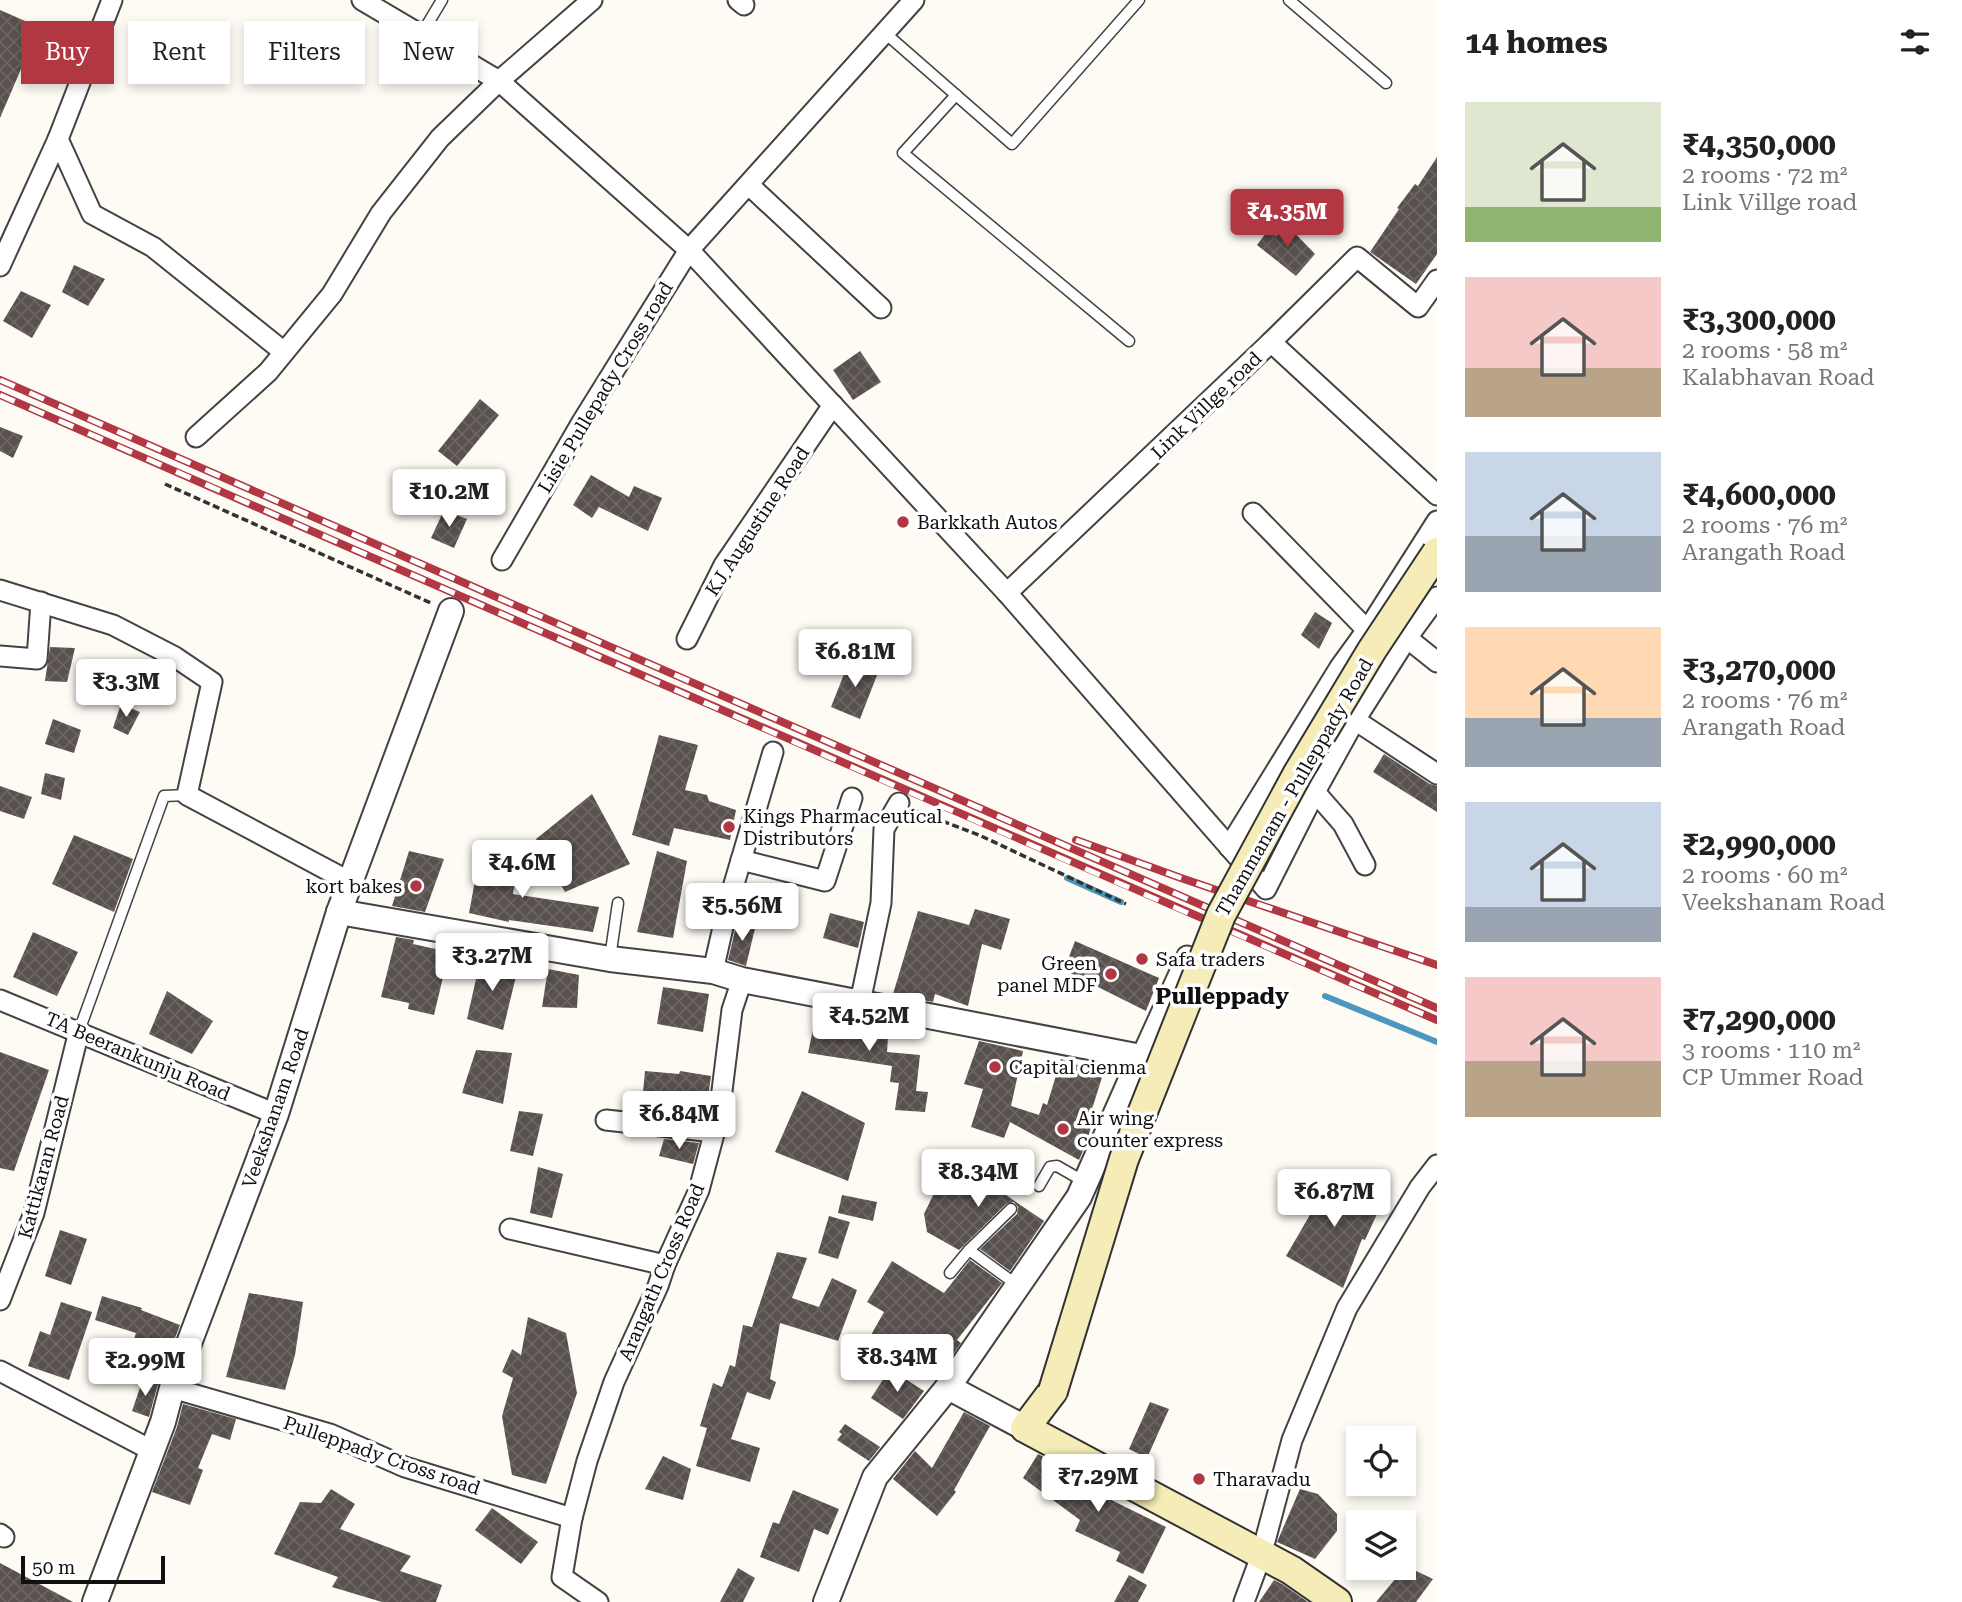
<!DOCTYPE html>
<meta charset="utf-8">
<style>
body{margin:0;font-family:"Roboto Serif",serif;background:#f6f6f6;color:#222;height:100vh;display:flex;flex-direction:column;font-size:26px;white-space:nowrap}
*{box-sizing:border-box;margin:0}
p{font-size:23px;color:#767676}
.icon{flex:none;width:38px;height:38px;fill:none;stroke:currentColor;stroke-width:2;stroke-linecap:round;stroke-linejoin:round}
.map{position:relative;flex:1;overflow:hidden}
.drawer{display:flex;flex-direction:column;background:#fff;width:525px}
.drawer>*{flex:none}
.top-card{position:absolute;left:21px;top:21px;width:665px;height:63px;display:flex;gap:14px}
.tools{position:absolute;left:1346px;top:1426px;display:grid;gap:14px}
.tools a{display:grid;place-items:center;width:70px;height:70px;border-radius:0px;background:#fff;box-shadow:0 4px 10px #0003;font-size:35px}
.scale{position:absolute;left:21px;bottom:18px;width:144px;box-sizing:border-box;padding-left:7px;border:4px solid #101010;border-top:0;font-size:19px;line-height:24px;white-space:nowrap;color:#101010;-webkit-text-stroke:5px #fff;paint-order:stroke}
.price{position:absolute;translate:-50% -60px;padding:0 16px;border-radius:7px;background:#fff;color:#222;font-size:23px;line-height:46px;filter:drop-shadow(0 2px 4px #0008)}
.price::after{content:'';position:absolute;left:50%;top:42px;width:21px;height:16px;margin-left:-10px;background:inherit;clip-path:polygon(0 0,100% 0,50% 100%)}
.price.on{background:#b13743;color:#fff}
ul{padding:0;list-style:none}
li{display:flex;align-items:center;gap:21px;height:175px;padding:0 28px}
li span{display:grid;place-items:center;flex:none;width:196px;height:140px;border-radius:0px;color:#555}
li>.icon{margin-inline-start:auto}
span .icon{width:84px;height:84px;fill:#fffc;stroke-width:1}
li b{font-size:30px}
h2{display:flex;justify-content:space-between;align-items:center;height:84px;padding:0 28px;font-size:30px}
.chip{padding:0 24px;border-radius:0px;background:#fff;box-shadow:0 4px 10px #0003;font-size:24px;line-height:63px}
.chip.on{background:#b13743;color:#fff}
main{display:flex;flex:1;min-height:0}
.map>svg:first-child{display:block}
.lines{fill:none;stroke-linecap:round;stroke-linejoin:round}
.stream{stroke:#4d97bf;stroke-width:6}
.building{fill:url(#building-cross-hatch)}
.service-casing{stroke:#434343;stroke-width:13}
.minor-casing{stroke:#434343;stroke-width:23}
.tertiary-casing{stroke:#434343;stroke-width:28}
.secondary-casing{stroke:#323232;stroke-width:32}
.path{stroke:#323232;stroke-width:3.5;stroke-dasharray:7 3.5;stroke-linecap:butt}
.service{stroke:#fff;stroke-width:10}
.minor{stroke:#fff;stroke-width:19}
.tertiary{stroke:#fff;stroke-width:24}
.secondary{stroke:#f6ecb7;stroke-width:28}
.rail-casing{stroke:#b13743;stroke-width:8}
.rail{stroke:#fff;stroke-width:5;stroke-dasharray:16;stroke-linecap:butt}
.secondary-bridge-casing{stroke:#323232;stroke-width:32;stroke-linecap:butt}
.secondary-bridge{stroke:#f6ecb7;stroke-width:28}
.poi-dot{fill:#b13743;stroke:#fff;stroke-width:2.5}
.labels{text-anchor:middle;stroke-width:7;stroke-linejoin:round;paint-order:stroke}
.street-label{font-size:19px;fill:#101010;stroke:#fff}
.poi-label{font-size:19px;fill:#101010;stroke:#fff;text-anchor:start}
.quarter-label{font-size:23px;font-weight:bold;fill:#101010;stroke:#fff}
</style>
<main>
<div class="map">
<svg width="1437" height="1602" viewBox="0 0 1437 1602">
<defs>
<pattern id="building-cross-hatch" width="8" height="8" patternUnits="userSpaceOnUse" patternTransform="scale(1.75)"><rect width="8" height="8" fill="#58514e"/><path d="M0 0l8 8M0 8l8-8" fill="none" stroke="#6b6563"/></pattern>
</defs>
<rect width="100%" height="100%" fill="#fefbf4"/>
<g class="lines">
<g class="stream">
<path d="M1067,878L1121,902"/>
<path d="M1325,996L1437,1042"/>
</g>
</g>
<g class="building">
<path d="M0,10L39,27L0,118Z"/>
<path d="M1437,157V254L1416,284L1370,252L1399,209L1397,208L1415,184L1418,186Z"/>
<path d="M1285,223L1315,254L1296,276L1257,245L1269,229L1276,236Z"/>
<path d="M74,265L105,279L88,306L62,292Z"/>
<path d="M21,291L51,305L32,338L3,321Z"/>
<path d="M860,351L881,382L853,400L833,370Z"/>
<path d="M480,399L499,415L457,466L438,451Z"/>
<path d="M0,427L23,436L13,458L0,451Z"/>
<path d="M591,475L629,497L634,486L662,498L648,531L599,507L592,518L573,505Z"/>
<path d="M444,510L467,519L454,548L431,538Z"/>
<path d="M1315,612L1332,623L1319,649L1301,635Z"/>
<path d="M50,647L75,648L67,682L45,681Z"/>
<path d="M850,659L879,670L860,719L831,707Z"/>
<path d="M121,704L140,712L128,735L113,728Z"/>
<path d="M53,719L81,730L74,753L45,744Z"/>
<path d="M659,735L698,745L685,790L707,795L709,801L736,810L730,840L674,828L669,846L632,835Z"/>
<path d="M1384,754L1430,784L1437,786V812L1373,772Z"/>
<path d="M45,773L65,778L61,800L41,794Z"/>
<path d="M0,786L32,797L24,819L0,811Z"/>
<path d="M592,794L630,864L565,892L536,839Z"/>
<path d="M74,835L133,859L114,912L52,884Z"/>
<path d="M409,851L444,859L425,912L392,906Z"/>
<path d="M657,851L687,861L673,938L637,932Z"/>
<path d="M480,853L518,861L513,894L599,907L593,932L509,920V922L469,913Z"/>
<path d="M975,909L1010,919L1001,950L982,944L968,1006L935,994L933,1002L893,994L918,911L969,925Z"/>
<path d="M830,913L864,922L858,948L823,938Z"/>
<path d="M737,922L756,924L746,966L728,960Z"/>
<path d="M33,932L78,952L57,996L13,977Z"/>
<path d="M396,937L414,940L413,944L449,952L434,1015L408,1009L409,1003L381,997Z"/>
<path d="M1075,941L1159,978L1146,1011L1064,970Z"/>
<path d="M481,957L518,968L503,1030L467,1019Z"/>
<path d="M548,969L579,975L577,1008L542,1007Z"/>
<path d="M663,987L709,994L703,1032L657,1024Z"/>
<path d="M167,991L213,1021L192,1054L149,1034Z"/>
<path d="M817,1010L889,1024L887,1052L920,1055L916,1091L928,1092L925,1112L895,1110L899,1083L890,1082L892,1066L808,1053Z"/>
<path d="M979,1041L1023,1051L1011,1106L1039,1115L1043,1103L1047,1105L1061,1059L1103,1074L1088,1122L1092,1123L1087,1142L1079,1160L1010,1122L1004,1138L971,1127L983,1089L964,1084Z"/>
<path d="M476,1050L512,1053L503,1104L462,1093Z"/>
<path d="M0,1052L49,1070L14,1171L0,1168Z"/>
<path d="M645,1071L679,1074L680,1071L711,1076L705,1119L673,1115L674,1106L642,1103Z"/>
<path d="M802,1091L865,1123L848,1181L775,1152Z"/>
<path d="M519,1111L543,1114L533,1156L510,1151Z"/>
<path d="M664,1139L699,1143L693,1164L659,1156Z"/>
<path d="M966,1150L1010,1169L1003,1193L1044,1221L1010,1271L980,1249L1017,1214L1018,1207L1014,1202L1006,1204L959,1250L927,1232L924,1214L952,1156Z"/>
<path d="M538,1167L563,1174L552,1218L530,1213Z"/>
<path d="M1323,1172L1382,1203L1365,1240L1362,1239L1343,1288L1286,1256L1311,1213L1306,1211Z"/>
<path d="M842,1195L877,1202L873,1221L838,1213Z"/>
<path d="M829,1216L850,1222L838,1259L818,1253Z"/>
<path d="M60,1230L87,1239L71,1285L45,1276Z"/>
<path d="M777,1252L807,1258L792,1298L819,1307L832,1278L857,1290L838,1341L780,1323L770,1379L776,1382L770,1400L747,1392L731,1439L760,1448L750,1482L696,1466L707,1428L700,1426L713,1383L722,1387L730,1365L735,1367L743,1325L752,1327Z"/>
<path d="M970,1260L1002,1283L957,1340L961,1343L948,1361L912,1337L903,1353L871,1335L884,1312L867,1302L892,1261L944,1293Z"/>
<path d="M249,1293L303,1302L295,1355L285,1390L226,1377Z"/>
<path d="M102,1296L142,1308L141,1310L180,1325L172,1346L169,1345L163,1364L144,1360L142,1367L126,1362L136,1333L95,1320Z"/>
<path d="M61,1302L92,1312L69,1380L28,1366L40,1331L50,1335Z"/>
<path d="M528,1317L566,1333L577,1393L546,1484L512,1475L502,1416L513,1378L502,1372L512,1349L521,1355Z"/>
<path d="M890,1369L924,1391L903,1419L871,1398Z"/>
<path d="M143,1379L158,1384L149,1417L132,1411Z"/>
<path d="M1150,1402L1169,1409L1147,1458L1129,1449Z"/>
<path d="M183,1404L236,1419L230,1440L212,1434L198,1468L203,1470L190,1505L152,1492L177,1427Z"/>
<path d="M964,1412L990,1426L954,1490L956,1492L937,1516L893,1479L915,1451L932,1468Z"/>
<path d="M845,1424L880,1447L869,1461L837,1440L842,1434L839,1432Z"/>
<path d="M1038,1454L1087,1480L1083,1486L1166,1527L1143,1574L1116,1561L1120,1552L1075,1531L1080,1520L1023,1478Z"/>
<path d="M663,1456L691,1469L683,1500L645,1489Z"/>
<path d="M331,1489L355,1504L340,1529L411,1556L400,1571L442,1585L436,1602H382L332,1587L338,1577L274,1554L300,1502L321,1503Z"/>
<path d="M1300,1489L1318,1494L1337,1514V1531L1315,1559L1277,1542Z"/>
<path d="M793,1490L839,1509L828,1535L814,1529L799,1572L760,1557L773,1522L779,1524Z"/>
<path d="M492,1508L538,1542L521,1564L475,1530Z"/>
<path d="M0,1563L73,1602H0Z"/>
<path d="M1406,1566L1433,1579L1416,1602H1376Z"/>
<path d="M738,1568L755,1578L743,1602H720Z"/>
<path d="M1129,1575L1147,1585L1138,1602H1114Z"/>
<path d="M1274,1580L1282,1584L1308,1602H1259Z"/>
</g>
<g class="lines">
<defs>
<g id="service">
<path d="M1289,0L1386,83"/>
<path d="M885,33L1012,144L1139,0"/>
<path d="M421,35L442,0"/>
<path d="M956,95L903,153L1129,341"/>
<path d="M610,958L618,903"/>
<path d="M79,1031L164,796L187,795"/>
<path d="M1039,1186L1050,1167L1057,1166L1085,1182"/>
<path d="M969,1250L1011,1209"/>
<path d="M950,1273L969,1250L1017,1285"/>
</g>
<g id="minor">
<path d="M112,0L58,139L92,214L153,247L284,352"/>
<path d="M362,0L499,81L592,0"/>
<path d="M738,0L744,5"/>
<path d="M749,185L881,308"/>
<path d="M0,266L58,139"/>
<path d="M1271,342L1357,257L1418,307L1437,280"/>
<path d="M196,437L268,372L332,294L381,213L440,138L499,81L689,250L914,0"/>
<path d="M1253,513L1367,630"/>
<path d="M502,560L582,422L689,250L1007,593L1266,889L1315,792L1355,720L1407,638L1437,597"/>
<path d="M0,590L113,625L175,657L212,682L187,795L350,882"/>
<path d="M1007,593L1271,342L1437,495"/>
<path d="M1407,638L1437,662"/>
<path d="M687,639L724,565L833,405"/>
<path d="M0,656L37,659L41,602"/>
<path d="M1355,720L1437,774"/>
<path d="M1315,792L1343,824L1365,865"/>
<path d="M1229,847L1340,667L1374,620L1437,521"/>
<path d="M741,860L825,881L852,798"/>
<path d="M713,971L729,901L773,752"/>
<path d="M0,1000L276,1114"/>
<path d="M853,1002L862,993L881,903L884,829L899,803"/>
<path d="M1141,1057L1187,956"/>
<path d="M606,1120L714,1132"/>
<path d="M510,1229L665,1265"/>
<path d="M0,1300L34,1213L79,1031"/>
<path d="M0,1371L151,1450"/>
<path d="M172,1388L330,1434L405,1467L572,1518L562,1577L598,1602"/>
<path d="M572,1518L587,1461L614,1382L658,1286L665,1265L699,1190L719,1115L732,1010L742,980"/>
<path d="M0,1534L4,1537"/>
<path d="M1244,1602L1261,1556L1292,1440L1347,1308L1420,1187L1437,1165"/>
</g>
<g id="tertiary">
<path d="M339,912L610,959L713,971L742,980L1141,1057L1079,1197L948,1387L875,1477L826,1602"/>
<path d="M948,1387L1025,1428"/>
<path d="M95,1602L163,1422L172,1388L276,1114L339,912L451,611"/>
</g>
<path id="secondary" d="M1053,1391L1025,1428L1291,1570L1337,1602"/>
</defs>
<use href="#service" class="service-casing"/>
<use href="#minor" class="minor-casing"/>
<use href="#tertiary" class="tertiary-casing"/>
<use href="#secondary" class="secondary-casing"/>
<g class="path">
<path d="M165,484L433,604"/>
<path d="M913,810L979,835L1126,904"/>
</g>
<use href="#service" class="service"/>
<use href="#minor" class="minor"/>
<use href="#tertiary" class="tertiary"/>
<use href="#secondary" class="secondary"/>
<defs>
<g id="rail">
<path d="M0,380L1437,1008"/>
<path d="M0,395C479,603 957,815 1437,1020"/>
<path d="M1076,840L1181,878L1437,965"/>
</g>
</defs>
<use href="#rail" class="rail-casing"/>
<use href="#rail" class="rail"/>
<defs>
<path id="secondary-bridge" d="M1053,1391L1124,1159L1221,915L1298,773L1372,650L1437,552"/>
</defs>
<use href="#secondary-bridge" class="secondary-bridge-casing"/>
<use href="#secondary-bridge" class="secondary-bridge"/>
</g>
<g class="poi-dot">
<circle cx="903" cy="522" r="7"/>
<circle cx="729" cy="827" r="7"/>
<circle cx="416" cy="886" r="7"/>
<circle cx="1142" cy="959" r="7"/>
<circle cx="1111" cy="974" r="7"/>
<circle cx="995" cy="1067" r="7"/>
<circle cx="1063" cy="1129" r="7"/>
<circle cx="1199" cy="1479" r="7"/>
</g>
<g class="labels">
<g class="street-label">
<text transform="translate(605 387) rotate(-59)" y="7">Lisie Pullepady Cross road</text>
<text transform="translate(1206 405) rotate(-44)" y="7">Link Villge road</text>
<text transform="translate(757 521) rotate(-57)" y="7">KJ Augustine Road</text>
<text transform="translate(1294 787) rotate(-60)" y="7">Thammanam - Pulleppady Road</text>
<text transform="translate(138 1056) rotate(23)" y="7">TA Beerankunju Road</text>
<text transform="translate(275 1108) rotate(-71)" y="7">Veekshanam Road</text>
<text transform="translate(43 1167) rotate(-75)" y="7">Kattikaran Road</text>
<text transform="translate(661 1272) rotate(-67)" y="7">Arangath Cross Road</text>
<text transform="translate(382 1455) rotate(19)" y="7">Pulleppady Cross road</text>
</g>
<g class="poi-label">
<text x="917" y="529">Barkkath Autos</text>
<text x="743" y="823">Kings Pharmaceutical<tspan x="743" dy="22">Distributors</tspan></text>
<text x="402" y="893" text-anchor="end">kort bakes</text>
<text x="1156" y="966">Safa traders</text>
<text x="1097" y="970" text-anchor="end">Green<tspan x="1097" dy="22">panel MDF</tspan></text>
<text x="1009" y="1074">Capital cienma</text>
<text x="1077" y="1125">Air wing<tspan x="1077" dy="22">counter express</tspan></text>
<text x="1213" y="1486">Tharavadu</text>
</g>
<g class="quarter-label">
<text x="1222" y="1004">Pulleppady</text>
</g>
</g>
</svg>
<div class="tools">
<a><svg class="icon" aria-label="locate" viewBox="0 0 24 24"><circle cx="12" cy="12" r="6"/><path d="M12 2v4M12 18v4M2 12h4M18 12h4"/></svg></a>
<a><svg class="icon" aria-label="layers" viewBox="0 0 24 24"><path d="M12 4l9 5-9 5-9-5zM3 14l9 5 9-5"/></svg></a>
</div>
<div class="scale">50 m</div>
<b class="price on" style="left:1287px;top:249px">₹4.35M</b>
<b class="price" style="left:449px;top:529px">₹10.2M</b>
<b class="price" style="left:855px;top:689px">₹6.81M</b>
<b class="price" style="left:126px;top:719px">₹3.3M</b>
<b class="price" style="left:522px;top:900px">₹4.6M</b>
<b class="price" style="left:742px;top:943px">₹5.56M</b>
<b class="price" style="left:492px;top:993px">₹3.27M</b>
<b class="price" style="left:869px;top:1053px">₹4.52M</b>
<b class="price" style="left:679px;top:1151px">₹6.84M</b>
<b class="price" style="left:978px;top:1209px">₹8.34M</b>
<b class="price" style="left:1334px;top:1229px">₹6.87M</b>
<b class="price" style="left:897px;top:1394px">₹8.34M</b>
<b class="price" style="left:145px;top:1398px">₹2.99M</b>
<b class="price" style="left:1098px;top:1514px">₹7.29M</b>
<div class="top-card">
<a class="chip on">Buy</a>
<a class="chip">Rent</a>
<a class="chip">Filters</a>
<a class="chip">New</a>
</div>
</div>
<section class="drawer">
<h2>14 homes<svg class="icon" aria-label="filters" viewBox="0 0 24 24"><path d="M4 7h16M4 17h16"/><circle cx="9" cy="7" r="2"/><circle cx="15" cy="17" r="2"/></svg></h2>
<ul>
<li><span style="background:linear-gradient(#dfe7d0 75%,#8fb573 0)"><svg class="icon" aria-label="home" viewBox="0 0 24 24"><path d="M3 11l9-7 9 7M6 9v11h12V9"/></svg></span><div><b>₹4,350,000</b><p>2 rooms · 72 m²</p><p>Link Villge road</p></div></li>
<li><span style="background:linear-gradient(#f6c9c9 65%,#b9a48a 0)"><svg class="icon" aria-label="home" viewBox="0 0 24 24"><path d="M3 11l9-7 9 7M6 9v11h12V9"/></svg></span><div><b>₹3,300,000</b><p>2 rooms · 58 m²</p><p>Kalabhavan Road</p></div></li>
<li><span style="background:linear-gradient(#c9d6e8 60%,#9aa5b1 0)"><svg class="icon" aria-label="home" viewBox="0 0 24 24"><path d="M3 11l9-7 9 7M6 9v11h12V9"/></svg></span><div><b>₹4,600,000</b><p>2 rooms · 76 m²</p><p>Arangath Road</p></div></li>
<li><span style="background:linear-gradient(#ffd9b3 65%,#9aa5b1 0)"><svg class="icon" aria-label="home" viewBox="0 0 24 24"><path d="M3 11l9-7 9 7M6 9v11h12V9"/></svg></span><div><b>₹3,270,000</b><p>2 rooms · 76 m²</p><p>Arangath Road</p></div></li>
<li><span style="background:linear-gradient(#c9d6e8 75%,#9aa5b1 0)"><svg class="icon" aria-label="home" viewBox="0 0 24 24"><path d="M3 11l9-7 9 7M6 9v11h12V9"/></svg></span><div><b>₹2,990,000</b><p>2 rooms · 60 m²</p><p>Veekshanam Road</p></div></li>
<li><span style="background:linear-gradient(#f6c9c9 60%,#b9a48a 0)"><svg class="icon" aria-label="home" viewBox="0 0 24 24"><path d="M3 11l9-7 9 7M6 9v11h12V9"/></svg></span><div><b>₹7,290,000</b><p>3 rooms · 110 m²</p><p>CP Ummer Road</p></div></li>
</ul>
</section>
</main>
